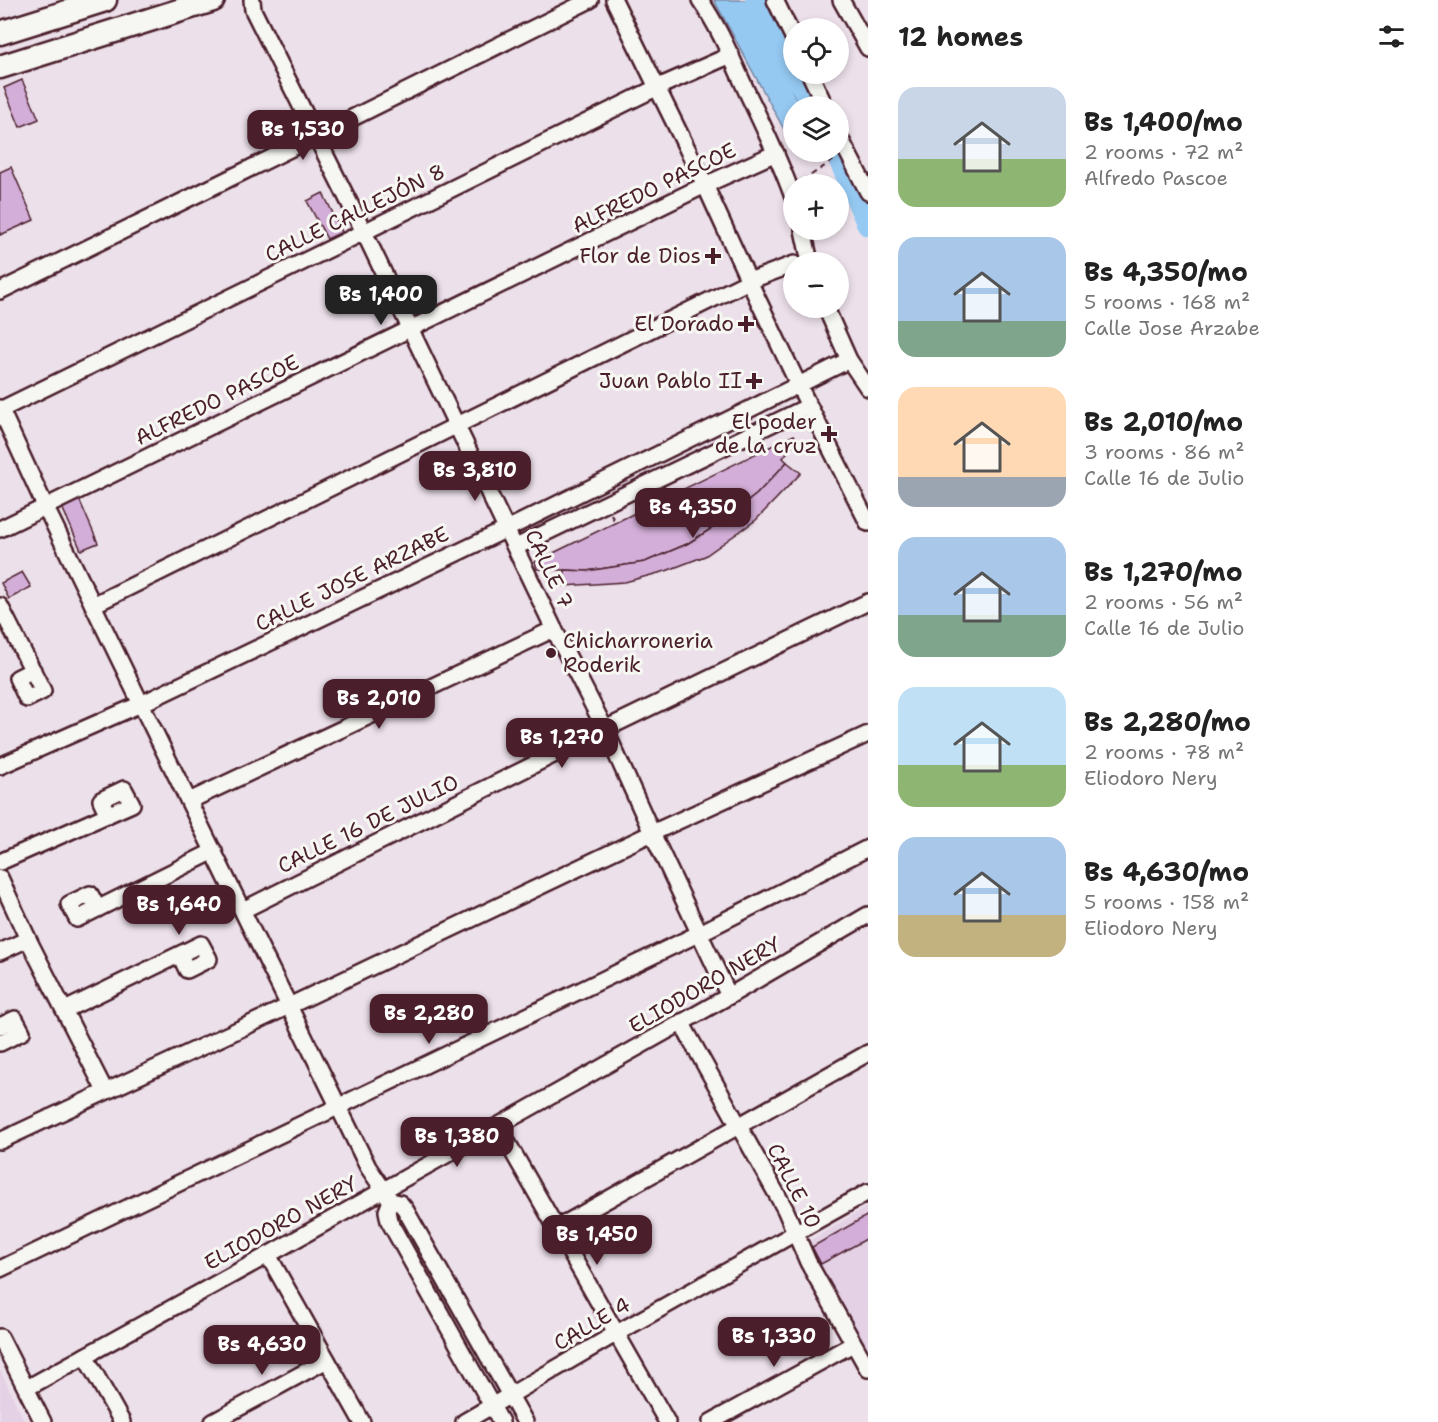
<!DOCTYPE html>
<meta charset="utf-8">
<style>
body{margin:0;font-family:"Shantell Sans",sans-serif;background:#f6f6f6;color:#222;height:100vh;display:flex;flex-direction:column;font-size:22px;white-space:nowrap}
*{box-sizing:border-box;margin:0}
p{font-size:20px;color:#767676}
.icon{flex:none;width:33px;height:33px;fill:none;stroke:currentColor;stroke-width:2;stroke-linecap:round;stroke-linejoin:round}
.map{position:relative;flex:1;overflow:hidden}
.sheet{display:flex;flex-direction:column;background:#fff;width:570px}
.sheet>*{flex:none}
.fabs{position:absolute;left:783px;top:18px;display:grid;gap:12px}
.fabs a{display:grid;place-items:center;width:66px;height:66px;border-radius:50%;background:#fff;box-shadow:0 3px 9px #0003;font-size:30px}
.price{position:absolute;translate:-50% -51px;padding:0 14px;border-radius:12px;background:#4a1f2b;color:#fff;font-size:20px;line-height:39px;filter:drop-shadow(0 2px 3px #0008)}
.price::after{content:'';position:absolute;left:50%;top:36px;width:18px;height:14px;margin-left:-9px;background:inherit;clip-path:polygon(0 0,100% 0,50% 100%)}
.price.on{background:#222;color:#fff}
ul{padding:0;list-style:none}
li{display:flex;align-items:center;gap:18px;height:150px;padding:0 30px}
li span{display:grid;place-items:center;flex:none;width:168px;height:120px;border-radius:18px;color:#555}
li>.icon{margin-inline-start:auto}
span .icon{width:72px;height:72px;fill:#fffc;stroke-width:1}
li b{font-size:26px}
h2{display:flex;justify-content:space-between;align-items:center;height:72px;padding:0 30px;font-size:26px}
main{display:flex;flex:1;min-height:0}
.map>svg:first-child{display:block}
.built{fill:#e4d1e5}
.water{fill:#95c9f2;stroke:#7785a2;stroke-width:1.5}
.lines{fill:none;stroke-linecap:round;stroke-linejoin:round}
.river{stroke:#95c9f2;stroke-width:22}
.building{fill:#d3aed8;stroke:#4a1f2b;stroke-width:1.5}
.minor-casing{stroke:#4a1f2b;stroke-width:20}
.highway-casing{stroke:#4a1f2b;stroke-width:27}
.path{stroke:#4a1f2b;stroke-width:2;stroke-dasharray:6 4.5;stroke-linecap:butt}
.minor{stroke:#f6f6f2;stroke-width:15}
.highway{stroke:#f6f6f2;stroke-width:22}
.poi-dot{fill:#4a1f2b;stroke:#f6f6f2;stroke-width:2}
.labels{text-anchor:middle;stroke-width:6;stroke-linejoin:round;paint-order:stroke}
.street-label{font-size:21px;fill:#4a1f2b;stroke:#f6f6f2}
.poi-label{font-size:21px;fill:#4a1f2b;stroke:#f6f6f2;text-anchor:end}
</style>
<main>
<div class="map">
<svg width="868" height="1422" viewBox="0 0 868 1422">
<rect width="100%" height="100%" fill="#ece0ea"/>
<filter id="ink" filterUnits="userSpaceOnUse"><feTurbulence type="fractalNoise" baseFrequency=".0167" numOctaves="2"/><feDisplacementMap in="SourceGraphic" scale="12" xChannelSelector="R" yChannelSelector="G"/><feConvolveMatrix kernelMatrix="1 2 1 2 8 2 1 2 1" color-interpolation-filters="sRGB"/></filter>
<g filter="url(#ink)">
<g class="built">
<path d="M868,1206V1354L808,1247L811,1240Z"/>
<path d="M0,1370L25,1422H0Z"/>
</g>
<path class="water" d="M714,0H753L799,106H794L793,146Z"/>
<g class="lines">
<g class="river">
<path d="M756,0L794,71"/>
<path d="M795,74L813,106"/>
<path d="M836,152L868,225"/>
</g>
</g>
<g class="building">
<path d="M22,80L39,119L20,127L4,88Z"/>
<path d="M11,167L34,220L0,235V172Z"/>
<path d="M323,193L342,232L327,239L307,201Z"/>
<path d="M794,435L797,439L783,458L787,462L757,494L722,522L687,544L645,562L587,571L537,569L535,562Z"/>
<path d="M787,462L801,473L756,520L705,556L666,571L625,582L564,586L565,570L587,571L645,562L687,544L722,522L757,494Z"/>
<path d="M79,499L98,543L81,550L62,507Z"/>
<path d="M22,572L31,587L9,599L1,583Z"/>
<path d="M868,1215V1238L821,1264L812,1247Z"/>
</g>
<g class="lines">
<defs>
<g id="minor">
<path d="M252,0L253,10L364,232L554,629L605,729L652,833L729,996"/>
<path d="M614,0L705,185L749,281L798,384L868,523"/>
<path d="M700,0C719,27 732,59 746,90C763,126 781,162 794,200"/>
<path d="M775,0L794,39"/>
<path d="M841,0L868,48"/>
<path d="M810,74L825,106"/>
<path d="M838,134L868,192"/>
<path d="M803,230L810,262"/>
<path d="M0,291L316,136L590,0"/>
<path d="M826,308L849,360L868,388"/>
<path d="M0,408L45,506L141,704L368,1167L391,1201L400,1203L405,1209L525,1422"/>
<path d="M0,410L364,232L658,87L731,55"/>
<path d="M0,529L705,185L776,153"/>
<path d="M516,547L809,406"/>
<path d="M93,605L749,281L794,264"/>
<path d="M0,606L43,691L27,699L17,678L33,670"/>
<path d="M0,766L141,704L507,529L849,360"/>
<path d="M189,801L554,629"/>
<path d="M0,862L132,804L124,789L101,800L108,815"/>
<path d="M0,878L28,939L105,1091"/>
<path d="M98,909L90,894L69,904L77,919L214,851"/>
<path d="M243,910L605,729L868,602"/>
<path d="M0,952L28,939"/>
<path d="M65,1010L201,944L209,959L187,970L180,955"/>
<path d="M681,1022L785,1209L808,1262L868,1369"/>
<path d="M0,1026L15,1019L22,1032L0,1043"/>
<path d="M498,1126L667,1422"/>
<path d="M0,1141L289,1006L652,833L868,734"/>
<path d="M391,1201L387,1211L389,1221L501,1422"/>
<path d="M557,1228L868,1053"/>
<path d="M268,1255L362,1422"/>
<path d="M0,1269L700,933L868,848"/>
<path d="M0,1337L43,1422"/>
<path d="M85,1356L122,1422"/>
<path d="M27,1388L268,1255L729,996L868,915"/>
<path d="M213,1422L327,1360"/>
<path d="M464,1422L617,1333L868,1192"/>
<path d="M711,1422L853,1344"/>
</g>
<g id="highway">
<path d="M0,33L105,0"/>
<path d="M0,67L213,0"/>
</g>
</defs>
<use href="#minor" class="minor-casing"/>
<use href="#highway" class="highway-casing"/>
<g class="path">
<path d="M802,181L837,158"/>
<path d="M611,514L615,523"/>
</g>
<use href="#minor" class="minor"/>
<use href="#highway" class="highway"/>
</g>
</g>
<g class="poi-dot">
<path d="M710 247h6v6h6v6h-6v6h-6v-6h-6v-6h6z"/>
<path d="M743 315h6v6h6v6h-6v6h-6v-6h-6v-6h6z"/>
<path d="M751 372h6v6h6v6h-6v6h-6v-6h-6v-6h6z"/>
<path d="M826 425h6v6h6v6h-6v6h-6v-6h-6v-6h6z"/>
<circle cx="551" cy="653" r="6"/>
</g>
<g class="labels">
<g class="street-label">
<text transform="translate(654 188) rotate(-26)" y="7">ALFREDO PASCOE</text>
<text transform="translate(355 213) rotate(-26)" y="7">CALLE CALLEJÓN 8</text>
<text transform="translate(217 400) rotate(-26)" y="7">ALFREDO PASCOE</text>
<text transform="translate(549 569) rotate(65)" y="7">CALLE 7</text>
<text transform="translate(352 579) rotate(-26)" y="7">CALLE JOSE ARZABE</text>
<text transform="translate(368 824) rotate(-26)" y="7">CALLE 16 DE JULIO</text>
<text transform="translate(705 985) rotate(-30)" y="7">ELIODORO NERY</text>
<text transform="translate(794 1186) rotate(63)" y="7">CALLE 10</text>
<text transform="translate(281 1223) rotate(-29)" y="7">ELIODORO NERY</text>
<text transform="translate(592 1324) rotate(-30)" y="7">CALLE 4</text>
</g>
<g class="poi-label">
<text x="701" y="263">Flor de Dios</text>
<text x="734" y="331">El Dorado</text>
<text x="742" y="388">Juan Pablo II</text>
<text x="817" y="429">El poder<tspan x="817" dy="24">de la cruz</tspan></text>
<text x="563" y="648" text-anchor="start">Chicharroneria<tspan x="563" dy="24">Roderik</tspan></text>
</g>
</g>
</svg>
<div class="fabs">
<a><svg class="icon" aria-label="locate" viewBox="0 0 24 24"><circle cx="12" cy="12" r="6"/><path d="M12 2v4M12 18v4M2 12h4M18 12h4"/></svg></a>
<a><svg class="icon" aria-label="layers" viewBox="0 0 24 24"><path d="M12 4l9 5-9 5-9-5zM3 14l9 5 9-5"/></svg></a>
<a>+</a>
<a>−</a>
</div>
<b class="price" style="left:303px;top:161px">Bs 1,530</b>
<b class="price on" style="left:381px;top:326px">Bs 1,400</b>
<b class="price" style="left:475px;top:502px">Bs 3,810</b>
<b class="price" style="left:693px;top:539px">Bs 4,350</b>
<b class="price" style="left:379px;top:730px">Bs 2,010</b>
<b class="price" style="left:562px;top:769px">Bs 1,270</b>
<b class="price" style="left:179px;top:936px">Bs 1,640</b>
<b class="price" style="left:429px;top:1045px">Bs 2,280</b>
<b class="price" style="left:457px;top:1168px">Bs 1,380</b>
<b class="price" style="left:597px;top:1266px">Bs 1,450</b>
<b class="price" style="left:774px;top:1368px">Bs 1,330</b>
<b class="price" style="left:262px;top:1376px">Bs 4,630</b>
</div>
<section class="sheet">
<h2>12 homes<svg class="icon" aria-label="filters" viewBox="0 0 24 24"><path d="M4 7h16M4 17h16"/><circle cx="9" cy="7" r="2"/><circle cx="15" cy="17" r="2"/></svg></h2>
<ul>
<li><span style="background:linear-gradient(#c9d6e8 60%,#8fb573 0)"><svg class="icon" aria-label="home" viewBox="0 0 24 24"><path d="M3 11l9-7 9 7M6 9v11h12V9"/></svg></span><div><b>Bs 1,400/mo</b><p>2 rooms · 72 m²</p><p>Alfredo Pascoe</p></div></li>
<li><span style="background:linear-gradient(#a9c7e8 70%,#7fa58c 0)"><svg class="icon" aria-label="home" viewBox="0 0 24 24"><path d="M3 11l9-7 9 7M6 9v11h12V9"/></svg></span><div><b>Bs 4,350/mo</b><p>5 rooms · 168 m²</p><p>Calle Jose Arzabe</p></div></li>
<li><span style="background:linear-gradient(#ffd9b3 75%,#9aa5b1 0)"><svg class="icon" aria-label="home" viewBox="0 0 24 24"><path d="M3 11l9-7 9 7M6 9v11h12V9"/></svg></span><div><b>Bs 2,010/mo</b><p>3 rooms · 86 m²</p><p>Calle 16 de Julio</p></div></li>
<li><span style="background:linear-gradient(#a9c7e8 65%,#7fa58c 0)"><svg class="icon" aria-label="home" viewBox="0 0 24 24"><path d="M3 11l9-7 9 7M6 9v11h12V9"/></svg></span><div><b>Bs 1,270/mo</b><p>2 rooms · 56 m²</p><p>Calle 16 de Julio</p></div></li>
<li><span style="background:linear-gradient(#bfe0f5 65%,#8fb573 0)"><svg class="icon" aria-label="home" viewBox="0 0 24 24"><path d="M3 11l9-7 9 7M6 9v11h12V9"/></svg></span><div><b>Bs 2,280/mo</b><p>2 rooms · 78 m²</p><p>Eliodoro Nery</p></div></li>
<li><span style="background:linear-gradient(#a9c7e8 65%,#c2b280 0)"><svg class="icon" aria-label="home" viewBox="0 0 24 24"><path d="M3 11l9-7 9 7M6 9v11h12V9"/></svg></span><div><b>Bs 4,630/mo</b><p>5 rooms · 158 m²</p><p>Eliodoro Nery</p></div></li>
</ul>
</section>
</main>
